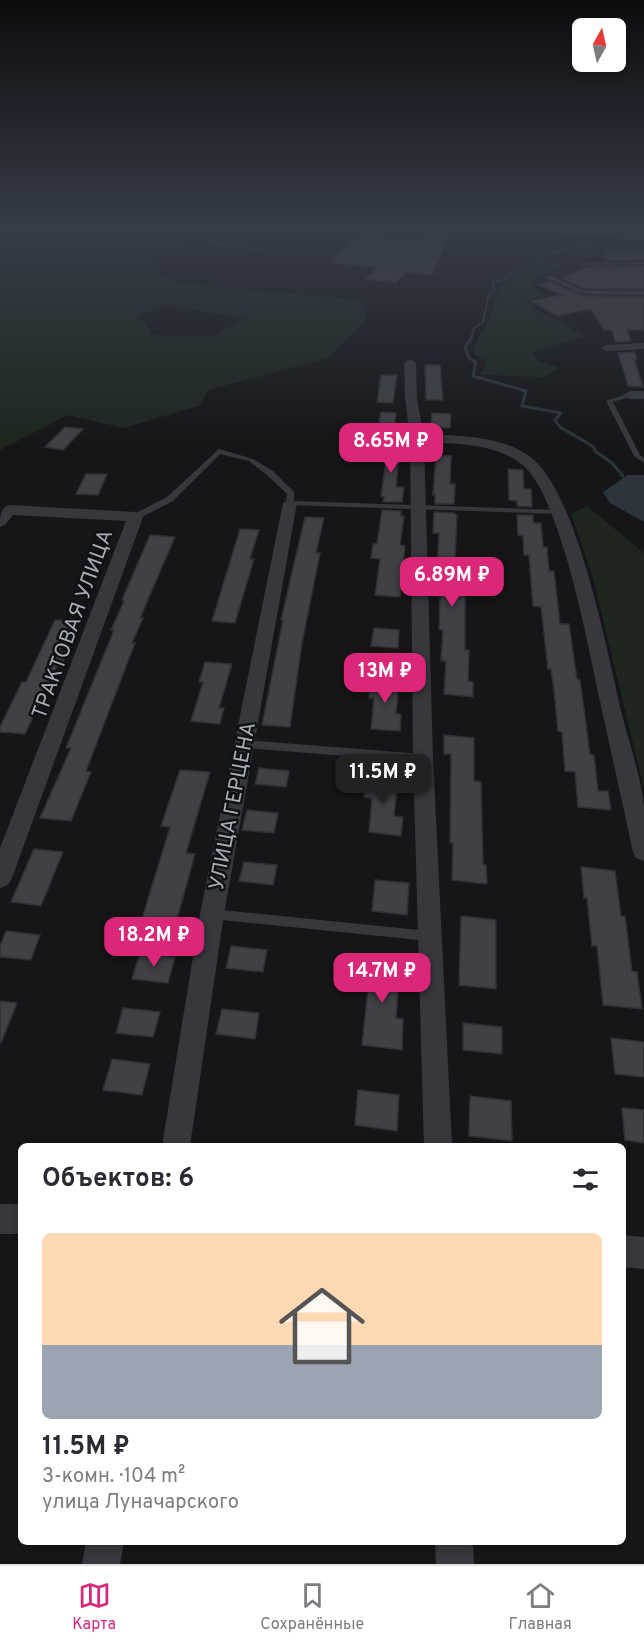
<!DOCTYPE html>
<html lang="ru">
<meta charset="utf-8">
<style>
body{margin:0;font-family:Overpass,sans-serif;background:#f2f2f3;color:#2b2b33;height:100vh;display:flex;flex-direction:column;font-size:22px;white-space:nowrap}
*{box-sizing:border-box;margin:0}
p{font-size:20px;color:#7c7c81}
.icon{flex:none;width:33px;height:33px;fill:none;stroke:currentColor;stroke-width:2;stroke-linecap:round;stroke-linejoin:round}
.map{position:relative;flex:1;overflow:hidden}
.sheet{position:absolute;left:18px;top:1143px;width:608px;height:402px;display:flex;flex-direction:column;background:#fff;border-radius:9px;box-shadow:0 3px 9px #0003}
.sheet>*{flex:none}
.needle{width:39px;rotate:8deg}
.controls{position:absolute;left:572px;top:18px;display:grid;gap:12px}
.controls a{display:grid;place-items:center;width:54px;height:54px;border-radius:9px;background:#fff;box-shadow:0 3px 9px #0003;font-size:30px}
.price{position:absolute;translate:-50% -51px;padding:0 14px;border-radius:12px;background:#db2777;color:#fff;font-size:20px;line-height:39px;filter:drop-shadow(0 2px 3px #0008)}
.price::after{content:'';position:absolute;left:50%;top:36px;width:18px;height:14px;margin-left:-9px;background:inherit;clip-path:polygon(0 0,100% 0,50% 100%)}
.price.selected{background:#222;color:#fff}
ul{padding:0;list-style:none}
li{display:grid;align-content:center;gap:12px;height:318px;padding:0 24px}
li span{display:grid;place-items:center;height:186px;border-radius:9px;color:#555}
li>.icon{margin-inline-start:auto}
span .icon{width:108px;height:108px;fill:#fffc;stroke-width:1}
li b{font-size:26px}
h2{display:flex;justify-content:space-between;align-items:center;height:72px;padding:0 24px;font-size:26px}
.menu{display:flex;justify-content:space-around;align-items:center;height:84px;border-top:2px solid #e1e1e2;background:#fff;font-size:16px;color:#7c7c81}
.menu a{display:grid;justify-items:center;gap:3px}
.menu .selected{color:#db2777}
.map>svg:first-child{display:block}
.green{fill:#1e261f;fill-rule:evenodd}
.water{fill:#2c353c}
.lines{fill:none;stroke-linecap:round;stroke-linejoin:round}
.stream-far1{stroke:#2c353c;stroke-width:2}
.stream{stroke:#2c353c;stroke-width:3}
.building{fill:#404145;stroke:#303034;stroke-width:1.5}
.service{fill:#37383d;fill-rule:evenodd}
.minor{fill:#37383d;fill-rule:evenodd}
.labels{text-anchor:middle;stroke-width:5;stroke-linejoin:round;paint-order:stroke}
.street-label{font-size:21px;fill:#a8adb8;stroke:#111113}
</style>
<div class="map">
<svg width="644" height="1564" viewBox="0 0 644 1564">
<rect width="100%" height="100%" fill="#161618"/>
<g class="green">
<path d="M0,225H191L205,237L153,259L155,273L184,284L360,300L367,319L328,358L208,390L201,405L124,428L68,415L0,450ZM164,305L243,318H244L214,336L151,335L145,323L136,317Z"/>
<path d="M543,260L562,265L536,276L532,284L546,296L525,300L540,312L585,336L532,352L540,362L559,368L545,377L480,375L486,362L474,354C475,339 484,331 490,318C494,307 497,296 501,285Z"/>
<path d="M587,506L644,553V789L593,578L571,514Z"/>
</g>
<path class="water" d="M628,475H644V522L610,503L603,492Z"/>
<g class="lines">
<path class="stream-far1" d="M471,339L474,328L483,323L488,297L495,290L492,282L500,281L551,253L588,243L593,240L589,233L604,225"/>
<path class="stream" d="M472,337L465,347L469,358L476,362L473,376L526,391L522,406L561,413L555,420L560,427L594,447L595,451L612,463L623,476"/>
</g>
<g class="building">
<path d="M429,225L453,227L432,275L406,272L396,283L366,279L377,268L331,262L363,232L369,233L373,229L389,230L383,237L422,241Z"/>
<path d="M604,250L644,252V260H607Z"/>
<path d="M644,266V289L583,288L563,279L568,278L563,276L590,267Z"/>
<path d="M551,282L582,296L644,297V330H627L631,341L615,342L612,330H604L591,309L557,316L531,301L562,295L540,285Z"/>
<path d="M635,352L637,360L634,359L643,387L628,386L618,353Z"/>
<path d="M425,365H440L443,400H426Z"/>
<path d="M381,375H397L393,403L377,402Z"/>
<path d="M381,412L396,413L394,428L378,427Z"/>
<path d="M432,413L451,414L450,428L431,427Z"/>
<path d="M65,427L83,429L63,450L45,447Z"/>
<path d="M389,443L400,445L396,487H404L402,502H383L384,497L381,496L386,461H382L384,445Z"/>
<path d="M436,455L451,456L450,484H455L454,504H435V495H433Z"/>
<path d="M508,469L523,470L524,489H531L532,507L517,506V501L509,500Z"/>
<path d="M86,474H107L98,495L76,494Z"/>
<path d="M382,510L401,511V516H404L400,545L405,546L400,597L375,595L380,559L371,558L373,544H377Z"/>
<path d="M434,512L454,513L457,515L455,558L462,559L461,595H465V650H469L468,681L473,682V697L444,694L446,661H441L443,630H439L441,573L437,572L439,533H433Z"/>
<path d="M517,515H533V523H541L543,547H547L549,571H554L560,624H569L577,679L580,680L590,754L594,755L598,791H608L611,810L578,807L575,772L565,771L562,732L558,731L554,691L551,669H548L541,607L533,606L529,555H524L523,536L518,535Z"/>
<path d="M305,517L324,518L316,553H320L302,643L290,727L262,725L283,620H281Z"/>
<path d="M240,529L259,530L250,559H254L235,623L212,621Z"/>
<path d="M150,535L175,537L140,618H143L132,643H135L86,771L91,772L71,821L40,818L71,748H66L114,630H111L124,601L122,600Z"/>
<path d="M55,620L74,621L59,652H67L61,666H57L25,734L0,732V727L22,682H26Z"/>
<path d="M374,628L399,630L398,648L371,646Z"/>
<path d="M205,662L232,664L219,708H224L220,724L191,721L203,682H199Z"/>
<path d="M372,677L399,679L396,714H401L400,731L371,729L374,698H369Z"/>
<path d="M444,735L474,738V781L481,782L483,864L486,865L487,884L452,880L453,843H450L451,754H444Z"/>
<path d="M259,768L289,771L286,787L255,784Z"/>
<path d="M180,770L210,772L186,853L195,854L176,923L142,919L170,827L161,826Z"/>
<path d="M367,775L398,778L394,816L403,817L401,836L369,832L372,798L364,797Z"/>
<path d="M247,810L278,813L274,833L242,830Z"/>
<path d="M34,849L63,852L41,906L11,902Z"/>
<path d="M244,862L277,865L273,885L239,881Z"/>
<path d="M581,867L615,871L621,916H625L632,971L637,972L642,1009L603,1005L597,946H592L587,898H584Z"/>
<path d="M375,880L409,883L407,915L372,911Z"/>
<path d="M461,916L496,920V989L459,985Z"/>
<path d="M6,931L40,935L31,960L0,957V946Z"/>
<path d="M231,946L267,950L263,972L226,968Z"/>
<path d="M140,953L175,957L168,983L132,979Z"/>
<path d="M363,958L400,962L396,1018L403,1019L402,1050L362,1045L368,989L360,988Z"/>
<path d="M0,1001L17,1003L1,1043H0Z"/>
<path d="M123,1008L160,1012L153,1037L116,1033Z"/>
<path d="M222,1009L259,1013L255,1039L216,1034Z"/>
<path d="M463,1023L502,1027V1054L463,1050Z"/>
<path d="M611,1038L644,1042V1077L615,1074Z"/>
<path d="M112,1059L150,1064L142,1095L103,1090Z"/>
<path d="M358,1090L399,1095L397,1131L355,1125Z"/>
<path d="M470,1096L511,1101L512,1141L469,1136Z"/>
<path d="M622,1108L644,1110V1143L625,1140Z"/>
</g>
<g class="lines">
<g class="service">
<path d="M225,225H230L211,241L266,250L264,251L205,243V241Z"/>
<path d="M644,262V264L584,265L582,264L584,263Z"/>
<path d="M549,275L583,290L644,291V295L582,294L547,278Z"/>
<path d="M630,393L632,394V396L613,402L640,455L644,458V463L634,456L606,401Z"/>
<path d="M219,449L253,459L273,471L294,492V501L559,510L563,512L559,514L290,505L286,503L287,494L267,475L249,461L220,454L173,501L138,519H132V515L167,497Z"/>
<path d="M245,740L423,754L428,758L423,762L245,748L240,744Z"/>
<path d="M212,909L429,931L433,932L435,936L433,940L429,941L212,919L208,918L206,914L208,910Z"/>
</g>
<g class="minor">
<path d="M476,225H520L644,234V240L480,228Z"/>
<path d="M644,343V349L607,351L601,348L607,345Z"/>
<path d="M410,359L416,363L417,398L423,434C458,436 504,435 533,459C579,498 608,656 623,718C630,746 641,777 644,806C644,824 644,843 644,861L636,858L633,852C622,802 611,751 600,701C589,651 560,490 520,463C493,443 456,444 424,442L433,758L452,1146H424L413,758L410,438L405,398L404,363Z"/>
<path d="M644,391V399H630L624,395L630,391Z"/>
<path d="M290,499L297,503L224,914L190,1146H162L200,914L283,503Z"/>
<path d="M9,505L135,512L143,517L12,878L8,885L0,888V848L126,521L13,515L5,525L0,527C0,517 0,508 9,505Z"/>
<rect x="0" y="1204" width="21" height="30"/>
<path d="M622,1235L644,1237V1269L622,1267Z"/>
<path d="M86,1542H124L120,1564H82Z"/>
<path d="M435,1542H473L474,1564H436Z"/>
</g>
</g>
<linearGradient id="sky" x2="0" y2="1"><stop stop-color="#0c0c0d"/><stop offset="0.51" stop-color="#363c48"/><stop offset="1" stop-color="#363c48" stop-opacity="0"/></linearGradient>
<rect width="644" height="444" fill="url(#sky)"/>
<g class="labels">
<g class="street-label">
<text transform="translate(72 624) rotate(-70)" y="7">ТРАКТОВАЯ УЛИЦА</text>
<text transform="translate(232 806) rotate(-79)" y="7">УЛИЦА ГЕРЦЕНА</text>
</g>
</g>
</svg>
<div class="controls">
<a><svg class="needle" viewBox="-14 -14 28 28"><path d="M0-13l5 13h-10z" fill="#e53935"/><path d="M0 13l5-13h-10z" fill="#7c7c81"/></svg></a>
</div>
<b class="price" style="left:391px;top:474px">8.65M ₽</b>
<b class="price" style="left:452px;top:608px">6.89M ₽</b>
<b class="price" style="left:385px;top:704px">13M ₽</b>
<b class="price selected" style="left:383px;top:805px">11.5M ₽</b>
<b class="price" style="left:154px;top:968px">18.2M ₽</b>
<b class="price" style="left:382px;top:1004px">14.7M ₽</b>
<section class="sheet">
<h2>Объектов: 6<svg class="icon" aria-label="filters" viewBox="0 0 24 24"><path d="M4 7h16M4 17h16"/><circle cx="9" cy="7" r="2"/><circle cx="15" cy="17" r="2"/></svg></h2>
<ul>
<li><span style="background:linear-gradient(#ffd9b3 60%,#9aa5b1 0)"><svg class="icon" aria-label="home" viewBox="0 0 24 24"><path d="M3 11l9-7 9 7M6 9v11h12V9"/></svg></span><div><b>11.5M ₽</b><p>3-комн. · 104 m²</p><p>улица Луначарского</p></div></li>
</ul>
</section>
</div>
<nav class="menu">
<a class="selected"><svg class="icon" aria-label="map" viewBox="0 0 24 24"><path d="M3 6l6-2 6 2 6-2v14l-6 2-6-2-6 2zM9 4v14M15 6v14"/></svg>Карта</a>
<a><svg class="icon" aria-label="saved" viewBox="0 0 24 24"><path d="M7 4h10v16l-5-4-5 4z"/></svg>Сохранённые</a>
<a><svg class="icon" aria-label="home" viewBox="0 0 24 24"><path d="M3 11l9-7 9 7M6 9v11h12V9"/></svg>Главная</a>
</nav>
